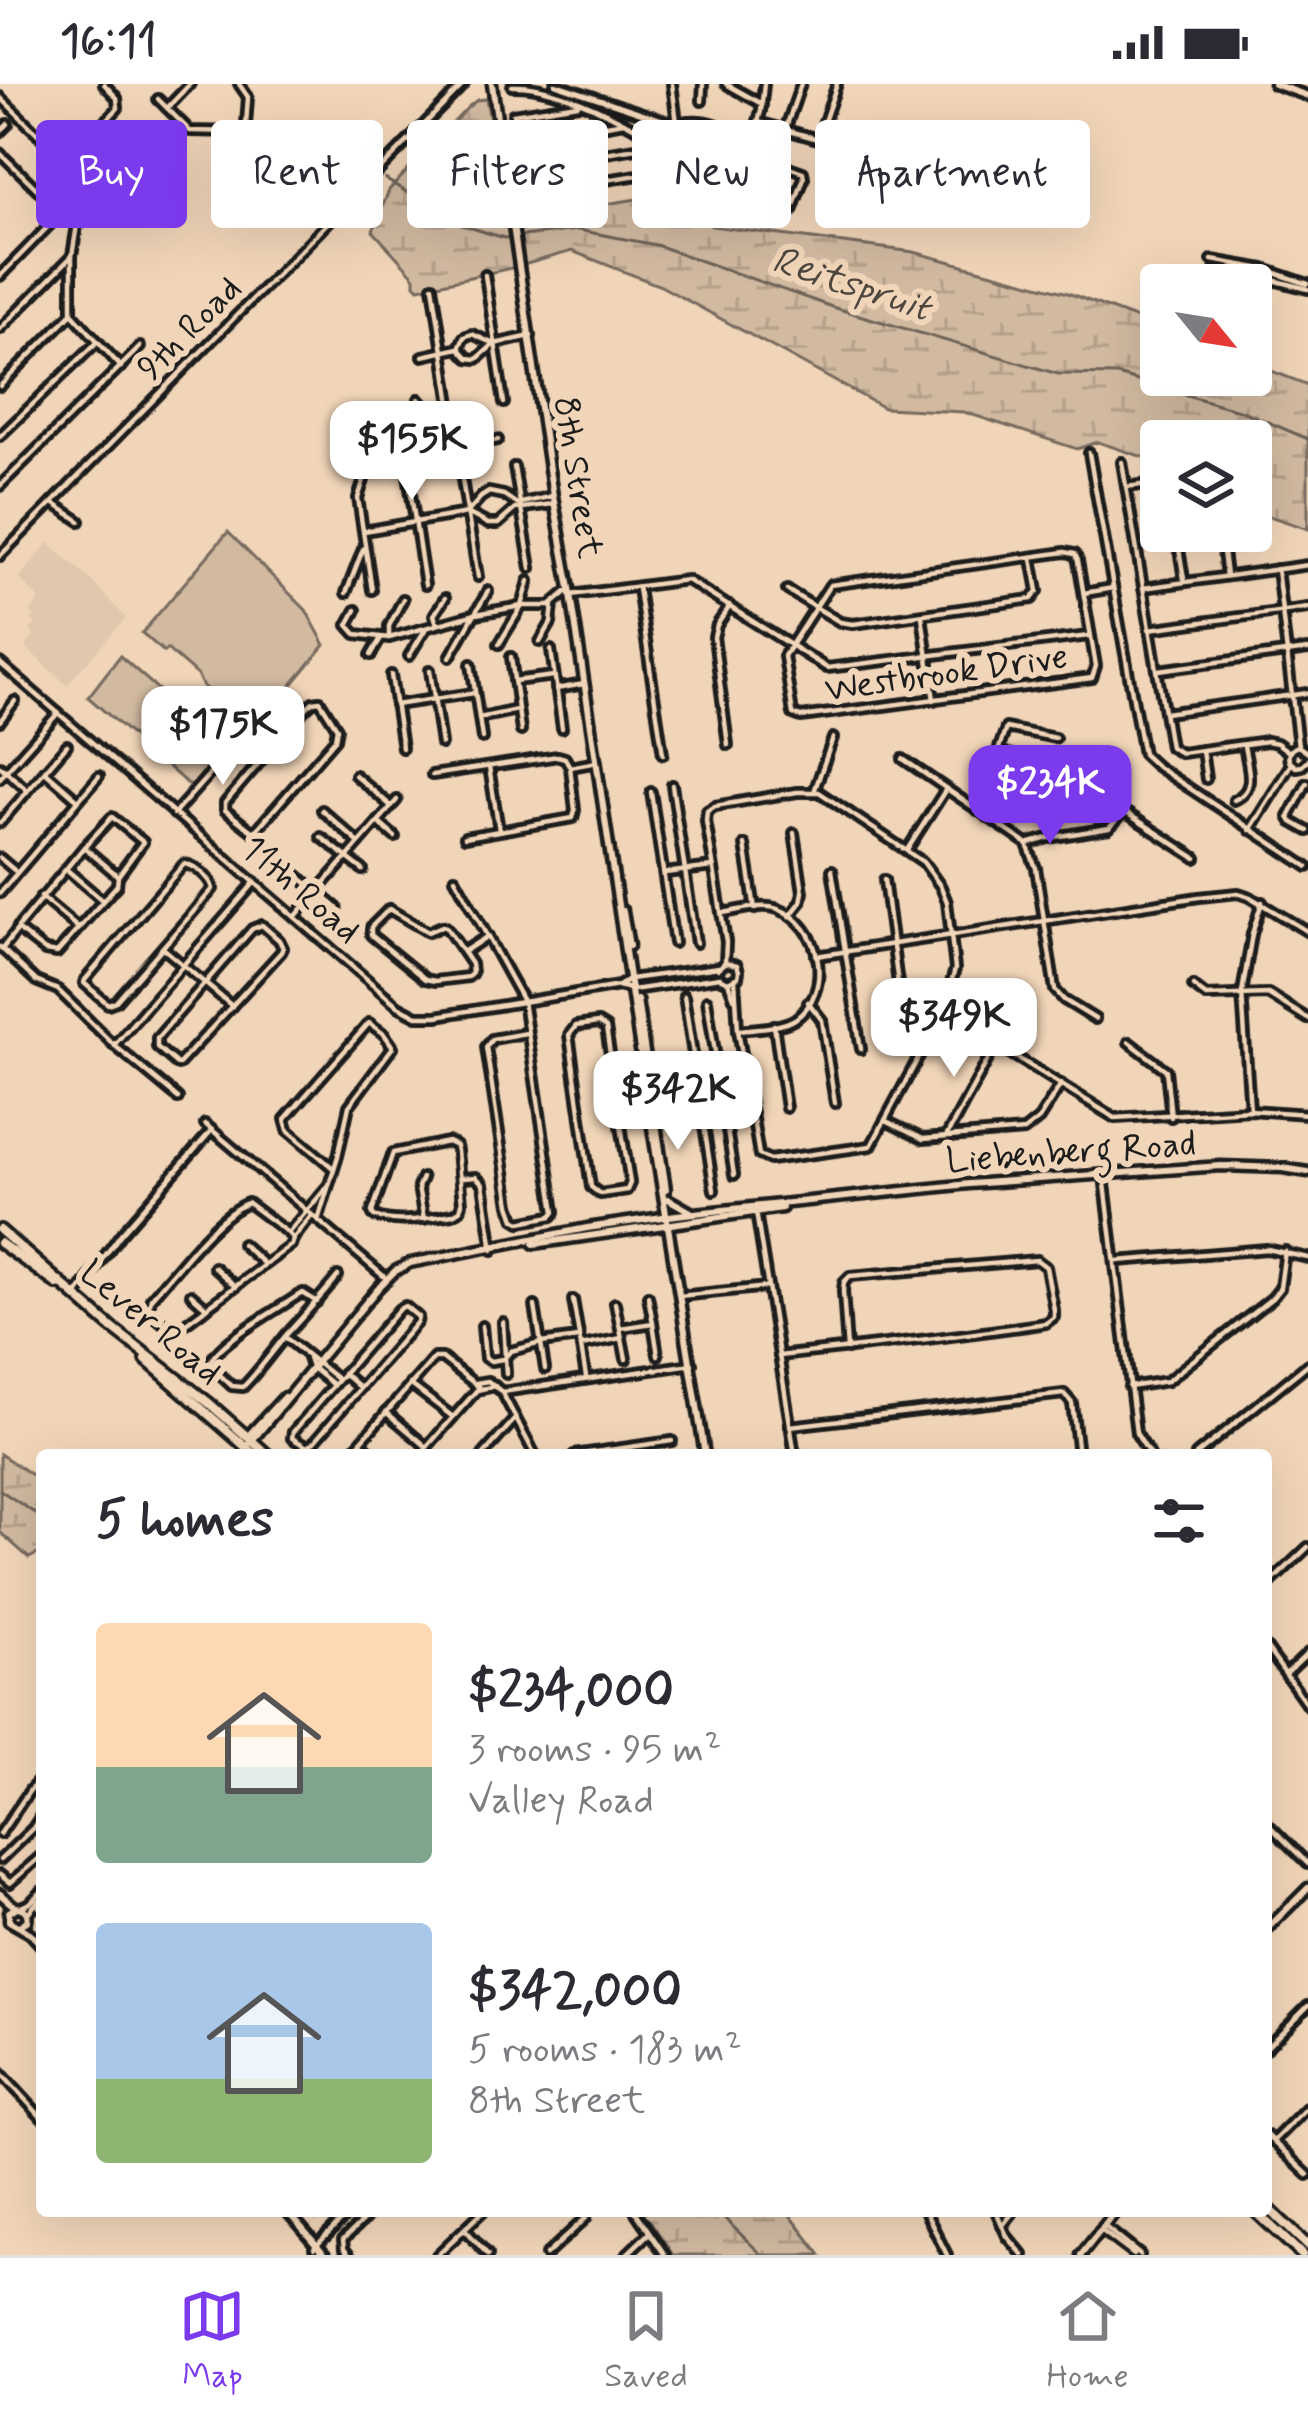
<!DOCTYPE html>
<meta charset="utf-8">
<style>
body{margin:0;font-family:Mynerve,sans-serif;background:#f7f7f7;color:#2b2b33;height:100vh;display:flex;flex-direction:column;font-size:45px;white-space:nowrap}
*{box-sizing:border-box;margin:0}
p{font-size:39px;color:#7c7c81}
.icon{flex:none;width:66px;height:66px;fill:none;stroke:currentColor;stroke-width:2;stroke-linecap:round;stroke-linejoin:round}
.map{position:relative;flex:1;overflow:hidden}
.panel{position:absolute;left:36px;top:1365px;width:1236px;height:768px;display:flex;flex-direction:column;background:#fff;border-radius:12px;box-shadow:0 12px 48px #0002}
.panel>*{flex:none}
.banner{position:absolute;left:36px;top:36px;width:1236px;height:108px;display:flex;gap:24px}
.needle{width:78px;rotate:120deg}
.fabs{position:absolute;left:1140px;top:180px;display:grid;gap:24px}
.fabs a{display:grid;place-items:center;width:132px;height:132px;border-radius:12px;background:#fff;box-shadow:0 12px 48px #0002;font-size:60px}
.price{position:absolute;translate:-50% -102px;padding:0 27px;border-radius:24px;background:#fff;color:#222;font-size:39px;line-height:78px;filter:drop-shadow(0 3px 6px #0008)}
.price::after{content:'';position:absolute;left:50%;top:72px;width:36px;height:27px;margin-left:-18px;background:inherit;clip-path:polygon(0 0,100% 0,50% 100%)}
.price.on{background:#7c3aed;color:#fff}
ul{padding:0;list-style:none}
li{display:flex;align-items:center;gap:36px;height:300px;padding:0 60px}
li span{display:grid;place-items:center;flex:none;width:336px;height:240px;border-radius:12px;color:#555}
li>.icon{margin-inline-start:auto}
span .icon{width:144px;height:144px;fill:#fffc;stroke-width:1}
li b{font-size:51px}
h2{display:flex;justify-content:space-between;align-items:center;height:144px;padding:0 60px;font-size:51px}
.pill{padding:0 42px;border-radius:12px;background:#fff;box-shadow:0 12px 48px #0002;font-size:42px;line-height:108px}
.pill.on{background:#7c3aed;color:#fff}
.status{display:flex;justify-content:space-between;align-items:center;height:84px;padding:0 60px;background:#fff;direction:ltr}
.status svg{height:33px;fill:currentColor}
.dock{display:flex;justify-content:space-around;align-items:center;height:168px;border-top:3px solid #e1e1e2;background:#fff;font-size:33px;color:#7c7c81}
.dock a{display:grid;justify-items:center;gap:6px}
.dock .on{color:#7c3aed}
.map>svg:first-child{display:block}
.built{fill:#e1c7ad}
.wetland{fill:url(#wetland-marsh);stroke:#776b5e;stroke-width:3}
.pitch{fill:#d2baa1;stroke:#776b5e;stroke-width:3}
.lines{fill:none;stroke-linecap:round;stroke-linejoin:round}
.stream{stroke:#6e6359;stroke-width:3}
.minor-casing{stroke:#1c1c1c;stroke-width:14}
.tertiary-casing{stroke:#1c1c1c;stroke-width:15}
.secondary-casing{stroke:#1c1c1c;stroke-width:16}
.minor{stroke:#f1d5b8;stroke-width:4.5}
.tertiary{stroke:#f1d5b8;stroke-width:6}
.secondary{stroke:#f1d5b8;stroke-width:8}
.labels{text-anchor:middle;stroke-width:12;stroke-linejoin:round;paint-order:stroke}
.street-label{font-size:36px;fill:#1c1c1c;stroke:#f1d5b8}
.water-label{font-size:39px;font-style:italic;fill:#4c463f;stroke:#f1d5b8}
</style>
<div class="status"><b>16:11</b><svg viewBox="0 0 49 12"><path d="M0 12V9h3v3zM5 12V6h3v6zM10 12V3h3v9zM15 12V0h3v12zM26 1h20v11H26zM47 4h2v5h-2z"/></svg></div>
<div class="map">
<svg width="1308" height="2171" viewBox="0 0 1308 2171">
<defs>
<pattern id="wetland-marsh" width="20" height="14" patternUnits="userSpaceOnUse" patternTransform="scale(3)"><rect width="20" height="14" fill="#d2baa1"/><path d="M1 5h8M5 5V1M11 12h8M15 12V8" fill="none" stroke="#b49f8a"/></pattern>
</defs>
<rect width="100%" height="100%" fill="#f1d5b8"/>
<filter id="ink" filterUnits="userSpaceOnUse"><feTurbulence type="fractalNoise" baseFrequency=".00833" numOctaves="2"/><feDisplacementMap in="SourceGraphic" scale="24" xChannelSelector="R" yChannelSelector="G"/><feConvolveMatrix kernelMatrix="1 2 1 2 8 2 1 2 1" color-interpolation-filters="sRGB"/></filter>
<g filter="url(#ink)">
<path class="built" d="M48,459L87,492L126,534L67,601L25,563L34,551L30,546L36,540L32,535L35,532L30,528L40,516L19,494Z"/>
<g class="wetland">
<path d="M486,15L509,135L695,106L699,133L710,135L711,142L914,168L1068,209L1161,244V291H1251V279L1308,301V445L1251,426V357H1161V379L1098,358L1077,365L964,328L884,324L661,202L572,167L516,183L419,204L415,200V193L373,147L389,106L468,23L477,16Z"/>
<path d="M0,1370L42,1398V1474L37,1470L29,1474L0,1448Z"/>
<path d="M638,2127H787L821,2171H673L651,2138Z"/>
</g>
<g class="pitch">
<path d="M228,448L306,526L325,561L254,646L202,601L198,592L167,565L164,568L142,549Z"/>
<path d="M120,572L176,621L174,625L178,628L182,625L225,662L191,703L88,613Z"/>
</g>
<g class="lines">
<g class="stream">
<path d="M385,95L459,140L504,154L578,146L656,161L832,223L1058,290L1117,291L1242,327L1308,355"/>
<path d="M0,1406L42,1434"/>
<path d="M717,2127L762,2171"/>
</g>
<defs>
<g id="minor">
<path d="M555,0L687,44L755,53"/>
<path d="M726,0L762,20"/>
<path d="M512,2C558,0 632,40 671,66L673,76L665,87L559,103L552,108L551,120"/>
<path d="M0,13L55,67L69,72L76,69L118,24L117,14L104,0"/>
<path d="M158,15L190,47L239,48L246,41L248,13L239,0"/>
<path d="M702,17L703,0"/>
<path d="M167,24L190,0"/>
<path d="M513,30L578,20"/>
<path d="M758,38L818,55L837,0"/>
<path d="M677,39C694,35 715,36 728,47"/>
<path d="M785,46L801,0"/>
<path d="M0,48L8,40"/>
<path d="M514,57L624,38"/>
<path d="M0,69L42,110"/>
<path d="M734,69L775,78L803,88L804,94L792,127L787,128L718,117L709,77Z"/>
<path d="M73,71L96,95"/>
<path d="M64,72L90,101"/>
<path d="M522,82L662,60L677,39L672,0"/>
<path d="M81,116L72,172V229L121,283"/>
<path d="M749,123L747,77L761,27L764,0"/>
<path d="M1212,176L1264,185L1308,200"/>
<path d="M1215,186L1238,187L1308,205"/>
<path d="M485,191L504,319"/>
<path d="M0,192L139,49"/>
<path d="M0,245L72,172"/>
<path d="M459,264L468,274L477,275L494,260L531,252"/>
<path d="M423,272L459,264L464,253L472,250L494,260"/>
<path d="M0,302L72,229"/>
<path d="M419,315C426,325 435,331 448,328L451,320L433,202"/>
<path d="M400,339L425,501"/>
<path d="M0,352L95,260"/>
<path d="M1089,369L1143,670L1156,682L1308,783"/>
<path d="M371,375L358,414L372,506"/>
<path d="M1122,378L1170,663L1181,669L1267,657L1277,659L1289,668"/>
<path d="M514,383L531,484"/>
<path d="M0,402L140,263"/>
<path d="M1126,403L1149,400L1161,404"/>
<path d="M53,419L80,437"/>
<path d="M467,429L488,440H498L515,425L553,420"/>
<path d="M364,447L467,429L481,413L489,408L504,411L517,420L553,412"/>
<path d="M1176,447L1184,495"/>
<path d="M1065,468L1075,470L1078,477L1096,582L1092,594L801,633L793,630L784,572L830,501Z"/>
<path d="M0,472L464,0"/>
<path d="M1277,485L1298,662"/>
<path d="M1226,492L1223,467L1230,447"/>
<path d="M478,493L458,371L463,362L498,356"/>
<path d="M638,504L663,670"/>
<path d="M1143,504L1308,481"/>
<path d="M787,506L840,538L853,540L1032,515L1038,507L1032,475"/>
<path d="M346,509L363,465"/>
<path d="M1084,509L1113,504"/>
<path d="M571,511L687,496L827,584L1089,552"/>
<path d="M356,526L348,541L356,550L389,554L476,530L522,522H550L569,506"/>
<path d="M922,532L934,616"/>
<path d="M437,540L434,531L445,514"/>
<path d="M1149,545L1308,524"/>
<path d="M389,554V542L403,515"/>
<path d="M540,558L551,539L553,520"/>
<path d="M499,560L522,522L529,497"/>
<path d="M551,566L562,644"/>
<path d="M371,571L381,554"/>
<path d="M409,572L425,546"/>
<path d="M450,573L488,507"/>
<path d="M511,573L521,647"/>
<path d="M0,579L398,922L417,932H437L619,902L630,895L719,883"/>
<path d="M471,580L482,654"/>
<path d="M430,586L441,660"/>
<path d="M1159,586L1308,566"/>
<path d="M391,591L402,664"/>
<path d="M514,597L554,592"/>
<path d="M556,605L584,600"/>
<path d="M320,617L337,644L335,655L258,744L253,748L225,726V719L305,625L313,618Z"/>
<path d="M395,621L474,609"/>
<path d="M1165,629L1308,609"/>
<path d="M479,634L517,626"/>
<path d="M0,637L15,617"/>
<path d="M242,652L265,672"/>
<path d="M1055,654L1006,644L998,667L1063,688L1196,774"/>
<path d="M728,661L714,553L717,541L730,522"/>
<path d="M1202,666L1206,695"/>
<path d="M1308,669L1298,662C1290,664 1287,670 1289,677L1296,683L1302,682L1308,676"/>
<path d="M903,675L1027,760L1036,784L1055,906L1064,916L1095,935"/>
<path d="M0,682L27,706"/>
<path d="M489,683L499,746"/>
<path d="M570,683L597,678"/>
<path d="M46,688L78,716"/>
<path d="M355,691L391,722"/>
<path d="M432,691L558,672L565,674L570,683L575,726L573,734L465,753"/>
<path d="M0,694L58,629"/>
<path d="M1307,699L1289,733L1292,738L1308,747"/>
<path d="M672,701L696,859"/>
<path d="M815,705L833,654"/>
<path d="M651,708L674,859"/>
<path d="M1234,716C1258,706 1247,682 1244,661"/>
<path d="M322,726L359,759"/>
<path d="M174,730L246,649L269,665"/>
<path d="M378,738L395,753"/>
<path d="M0,739L67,661"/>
<path d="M1250,746L1291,680"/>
<path d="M321,753L363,786"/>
<path d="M1027,760L1048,754L1109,744L1122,730"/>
<path d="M745,761L755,825"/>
<path d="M84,763L112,733L143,758L118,792"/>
<path d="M907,766L946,705"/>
<path d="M0,774L14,786"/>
<path d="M184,780C195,781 211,794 213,805L116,917L108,920L84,899L85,896Z"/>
<path d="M286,782L337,824"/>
<path d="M66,785L102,816"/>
<path d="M832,786L861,965"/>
<path d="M665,789L713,783"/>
<path d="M455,794L523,917L555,1128L552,1132L520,1138L515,1135L510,1121L486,963L492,955L526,949"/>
<path d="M884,796L899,907"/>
<path d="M0,809L99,692"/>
<path d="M41,813L78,844"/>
<path d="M389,825L428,848L442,842L446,843L471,880L472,889L468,893L435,897L425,895L371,851V843Z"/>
<path d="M721,829C738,827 762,819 778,825C822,840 834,908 795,935C780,944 755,944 738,946"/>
<path d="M790,832L801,818L803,808L794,749"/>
<path d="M295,833L397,716"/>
<path d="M262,841L279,856L283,864L281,868L178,981L157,963V954L252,845Z"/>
<path d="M18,843L84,763L118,792L117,801L57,869L45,867L18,846"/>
<path d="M0,863L36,897L58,906L114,961L178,1014"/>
<path d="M163,864L232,922"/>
<path d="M2,865L17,846"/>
<path d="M463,868L488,852"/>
<path d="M816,872L1199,813L1238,809L1250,813L1308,848"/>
<path d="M725,878L726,858L706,737L707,727L715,722L797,708H819L923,778L941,803L947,818L955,885L943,928L871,1062L770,1076L759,1071L738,946L735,896"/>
<path d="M718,885L725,878L737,881L739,887L738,893L728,898"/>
<path d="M721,895L728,898L734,914"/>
<path d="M619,902L632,906L720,893"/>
<path d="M1193,902L1206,912L1268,910L1308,935"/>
<path d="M684,912L714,1106"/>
<path d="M707,916L734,1091"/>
<path d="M808,918L822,936L835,1019"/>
<path d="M943,928L1115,1034L1250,1026L1308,1030"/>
<path d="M598,939L606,944L630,1099L627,1106L600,1110L591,1103L569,951L576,942Z"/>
<path d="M774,941L786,1024"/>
<path d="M1129,958L1166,986L1171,1033"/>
<path d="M114,961L255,798"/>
<path d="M699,1014L747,1005"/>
<path d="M619,1023L649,1019"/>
<path d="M1250,1026L1242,909L1252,850L1262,818"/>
<path d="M886,1037L923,1055L1024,1047L1039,1035L1061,1000"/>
<path d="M205,1040L387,1195"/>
<path d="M946,1053L997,959"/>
<path d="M448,1058L456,1062L457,1067L462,1119L460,1126L453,1130C427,1134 399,1141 374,1132L372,1128L393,1069Z"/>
<path d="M1104,1092L1136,1349L1150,1371"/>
<path d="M422,1094L418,1103L424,1135"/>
<path d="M462,1094L476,1093L483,1100L493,1166"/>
<path d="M248,1119L288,1149L293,1155L291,1161L178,1245C167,1245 156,1233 148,1226L151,1214C174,1189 218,1129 248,1119Z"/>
<path d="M756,1128L795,1371"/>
<path d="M318,1136L338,1072L349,1022L393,963L384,950L369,939L285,1035L288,1046L333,1084"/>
<path d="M288,1149L327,1103"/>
<path d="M293,1155L312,1131"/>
<path d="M242,1160L264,1180"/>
<path d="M1117,1177L1267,1165L1308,1174"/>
<path d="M214,1183L236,1203"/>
<path d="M77,1210L120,1151L211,1047"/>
<path d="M191,1210L207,1224"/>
<path d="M679,1212L768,1203"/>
<path d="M573,1216L586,1293"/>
<path d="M317,1218L303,1209L297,1212C274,1228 217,1258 209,1281L232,1302L243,1303C259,1287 272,1268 287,1250C304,1231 322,1212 338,1192"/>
<path d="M615,1219L626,1275"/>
<path d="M405,1222L418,1233L417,1238L314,1358L307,1363L292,1354L293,1348L399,1225Z"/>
<path d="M535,1222L545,1285"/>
<path d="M503,1238L506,1290"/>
<path d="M653,1239L658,1271"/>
<path d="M482,1242L485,1274L491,1277L503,1275L511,1267L541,1259L578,1254"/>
<path d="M620,1244L653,1239L648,1212"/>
<path d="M286,1254L337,1295"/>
<path d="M581,1262L622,1254"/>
<path d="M779,1272C868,1262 957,1253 1046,1239L1054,1233V1226L1046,1183L1037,1176L850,1192L844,1198L843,1207L847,1265"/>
<path d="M308,1274L311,1283L332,1300"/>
<path d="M343,1289L360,1304"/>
<path d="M476,1299L488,1297L502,1308L535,1371"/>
<path d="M410,1300L453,1333"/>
<path d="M1129,1303L1167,1297L1272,1214L1280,1204L1285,1167"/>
<path d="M502,1308L692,1280"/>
<path d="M386,1328L427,1363"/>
<path d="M790,1342L1064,1310L1072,1319L1078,1371"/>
<path d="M361,1359L375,1371"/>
<path d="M349,1371L434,1274H442L480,1304"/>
<path d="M420,1371L477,1306L495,1302"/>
<path d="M483,1371L515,1335"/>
<path d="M574,1371L672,1357"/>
<path d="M1196,1371L1308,1280"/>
<path d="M1266,1503L1308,1463"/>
<path d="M1266,1563L1308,1622"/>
<path d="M1286,1590L1308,1569"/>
<path d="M1266,1738L1308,1780"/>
<path d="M0,1750L30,1706L42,1693"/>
<path d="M0,1776L33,1744L42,1730"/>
<path d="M0,1791L10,1799L42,1771"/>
<path d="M21,1823L30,1819L42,1807"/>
<path d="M39,1823L42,1820"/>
<path d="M27,1830L42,1813"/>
<path d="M1266,1964L1308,1922"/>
<path d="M0,1988L42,2034"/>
<path d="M1266,2051L1308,2091"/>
<path d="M1274,2056L1308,2022"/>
<path d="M310,2127L317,2130L326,2127"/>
<path d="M635,2127L665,2171"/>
<path d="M925,2127L947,2171"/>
<path d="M996,2127L1007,2152L1023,2171"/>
<path d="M1003,2141L1014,2127"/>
<path d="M1104,2142L1140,2171"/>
<path d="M465,2145L488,2171"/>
<path d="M1101,2146L1134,2171"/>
<path d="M314,2164L351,2127"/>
<path d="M349,2171L344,2165L343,2156L373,2127"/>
<path d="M437,2171L483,2127"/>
<path d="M546,2171L586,2134L587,2127"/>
<path d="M626,2171L648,2150"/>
</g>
<g id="tertiary">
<path d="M492,0L553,412L570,504L648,1019L705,1371"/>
<path d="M1274,0L1308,12"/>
<path d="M623,827L629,862"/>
<path d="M637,916L666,1105"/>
<path d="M668,1115L691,1128"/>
<path d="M534,1160L782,1124"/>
<path d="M248,1352L284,1313"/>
<path d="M249,1360L378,1204L395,1187L410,1179L587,1144L676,1131L969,1100L1221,1082L1283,1084L1308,1088"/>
<path d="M0,1810L15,1823"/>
<path d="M19,1842L27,1837C29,1829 25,1824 17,1823L9,1828V1837L30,1849L42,1862"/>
<path d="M1266,1846L1308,1804"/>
<path d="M287,2127L325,2171"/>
<path d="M1081,2171L1116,2127"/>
</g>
<g id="secondary">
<path d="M0,1146L111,1243L209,1319L268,1371"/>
<path d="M0,1159L57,1200"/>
<path d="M146,1276L255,1371"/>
<path d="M1266,2122L1308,2162"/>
<path d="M1255,2127L1302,2171"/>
</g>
</defs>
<use href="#minor" class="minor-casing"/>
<use href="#tertiary" class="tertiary-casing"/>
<use href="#secondary" class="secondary-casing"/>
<use href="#minor" class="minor"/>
<use href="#tertiary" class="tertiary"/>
<use href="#secondary" class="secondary"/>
</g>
</g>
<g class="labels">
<g class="street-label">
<text transform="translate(188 243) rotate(-45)" y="13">9th Road</text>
<text transform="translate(580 393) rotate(81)" y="13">8th Street</text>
<text transform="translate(946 587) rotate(-8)" y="13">Westbrook Drive</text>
<text transform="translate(302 804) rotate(41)" y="13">11th Road</text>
<text transform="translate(1071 1066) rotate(-4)" y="13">Liebenberg Road</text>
<text transform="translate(152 1237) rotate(40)" y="13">Lever Road</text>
</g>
<g class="water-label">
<text transform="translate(852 198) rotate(18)" y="14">Reitspruit</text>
</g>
</g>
</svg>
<div class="fabs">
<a><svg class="needle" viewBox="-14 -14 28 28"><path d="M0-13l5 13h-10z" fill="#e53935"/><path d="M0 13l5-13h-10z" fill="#7c7c81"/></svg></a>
<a><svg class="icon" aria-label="layers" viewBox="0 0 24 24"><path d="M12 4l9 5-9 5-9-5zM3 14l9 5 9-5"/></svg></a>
</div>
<b class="price" style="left:412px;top:419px">$155K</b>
<b class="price" style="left:223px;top:704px">$175K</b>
<b class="price on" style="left:1050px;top:763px">$234K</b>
<b class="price" style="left:954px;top:996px">$349K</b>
<b class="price" style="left:678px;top:1069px">$342K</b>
<div class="banner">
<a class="pill on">Buy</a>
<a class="pill">Rent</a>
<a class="pill">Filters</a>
<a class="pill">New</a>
<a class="pill">Apartment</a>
</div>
<section class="panel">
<h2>5 homes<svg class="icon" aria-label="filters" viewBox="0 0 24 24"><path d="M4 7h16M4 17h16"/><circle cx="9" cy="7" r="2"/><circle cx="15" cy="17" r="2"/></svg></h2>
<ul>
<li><span style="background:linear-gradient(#ffd9b3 60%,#7fa58c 0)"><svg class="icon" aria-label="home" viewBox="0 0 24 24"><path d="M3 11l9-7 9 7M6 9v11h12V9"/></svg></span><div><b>$234,000</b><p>3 rooms · 95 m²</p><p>Valley Road</p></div></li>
<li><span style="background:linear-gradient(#a9c7e8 65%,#8fb573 0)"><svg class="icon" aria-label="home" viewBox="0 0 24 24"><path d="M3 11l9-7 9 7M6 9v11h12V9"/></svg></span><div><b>$342,000</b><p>5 rooms · 183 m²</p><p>8th Street</p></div></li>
</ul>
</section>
</div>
<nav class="dock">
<a class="on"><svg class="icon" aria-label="map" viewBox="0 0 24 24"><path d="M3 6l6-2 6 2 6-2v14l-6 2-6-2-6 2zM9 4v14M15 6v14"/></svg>Map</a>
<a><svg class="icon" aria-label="saved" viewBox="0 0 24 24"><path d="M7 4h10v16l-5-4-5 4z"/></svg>Saved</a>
<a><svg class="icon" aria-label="home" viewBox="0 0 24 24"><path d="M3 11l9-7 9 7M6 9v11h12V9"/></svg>Home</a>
</nav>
